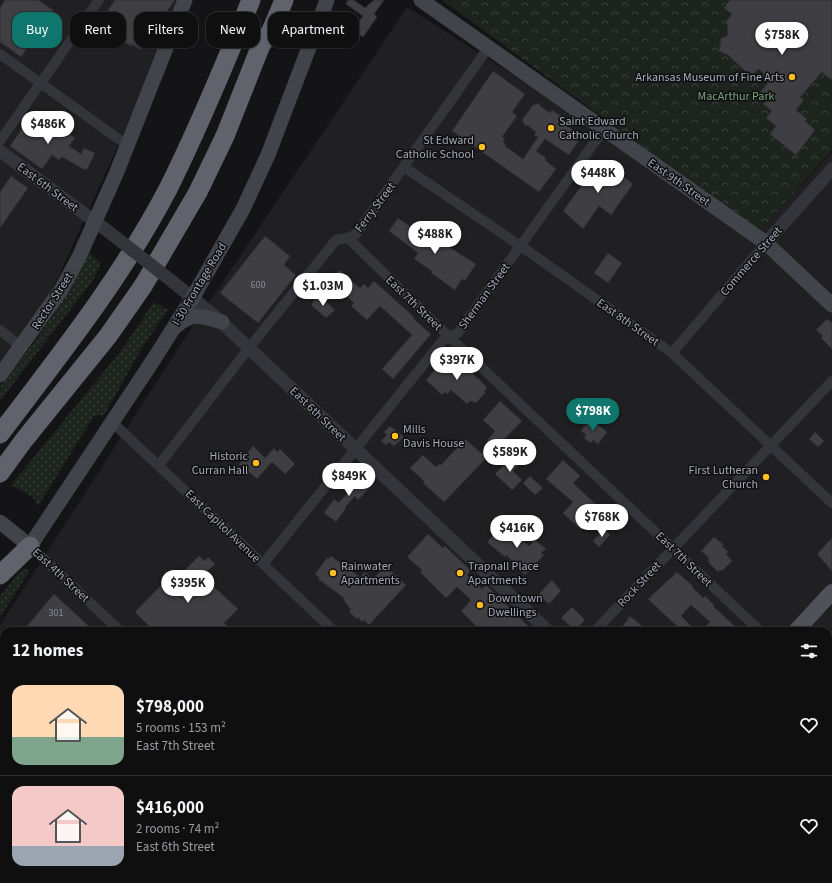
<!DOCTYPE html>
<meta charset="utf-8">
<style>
body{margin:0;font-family:"Source Sans 3",sans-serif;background:#181819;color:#f1f3f6;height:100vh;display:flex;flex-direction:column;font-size:15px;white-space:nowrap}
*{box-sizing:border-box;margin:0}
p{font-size:13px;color:#9b9c9f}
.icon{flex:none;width:22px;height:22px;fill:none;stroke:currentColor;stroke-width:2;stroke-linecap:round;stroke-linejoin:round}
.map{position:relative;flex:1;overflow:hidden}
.side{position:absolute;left:0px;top:627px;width:832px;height:256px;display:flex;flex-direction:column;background:#0f0f10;border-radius:12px 12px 0 0;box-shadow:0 1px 3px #0004,0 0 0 1px #2f2f30}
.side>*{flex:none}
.guide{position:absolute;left:12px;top:12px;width:400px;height:36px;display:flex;gap:8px}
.price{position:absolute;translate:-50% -34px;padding:0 9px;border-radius:14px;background:#fff;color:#222;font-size:13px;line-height:26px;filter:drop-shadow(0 1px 2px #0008)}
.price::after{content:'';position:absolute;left:50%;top:24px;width:12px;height:9px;margin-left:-6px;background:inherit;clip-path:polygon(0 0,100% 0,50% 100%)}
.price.current{background:#0f766e;color:#fff}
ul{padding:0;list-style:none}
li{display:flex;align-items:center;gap:12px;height:100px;padding:0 12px}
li+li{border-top:1px solid #2f2f30}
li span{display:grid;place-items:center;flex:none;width:112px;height:80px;border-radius:12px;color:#555}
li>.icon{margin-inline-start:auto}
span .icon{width:48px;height:48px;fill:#fffc;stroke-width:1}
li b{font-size:17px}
h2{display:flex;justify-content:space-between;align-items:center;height:48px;padding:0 12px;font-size:17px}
.chip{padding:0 14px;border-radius:12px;background:#0f0f10;box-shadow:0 1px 3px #0004,0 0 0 1px #2f2f30;font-size:14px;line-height:36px}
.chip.current{background:#0f766e;color:#fff}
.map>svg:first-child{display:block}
.built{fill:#202023;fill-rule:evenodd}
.grass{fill:url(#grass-dots)}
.park{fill:url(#park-crowns)}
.building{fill:#3e3e43;stroke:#2e2e32}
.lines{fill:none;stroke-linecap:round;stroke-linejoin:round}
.minor{stroke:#34353b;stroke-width:10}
.tertiary{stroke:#34353b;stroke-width:13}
.secondary{stroke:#42444b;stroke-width:15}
.primary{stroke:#50525a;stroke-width:16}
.motorway{stroke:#60636c;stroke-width:19}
.tram{stroke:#474950;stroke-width:1}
.tertiary-bridge{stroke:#34353b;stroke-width:13}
.poi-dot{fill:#ffbf22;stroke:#0f0f11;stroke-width:1.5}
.labels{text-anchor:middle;stroke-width:3;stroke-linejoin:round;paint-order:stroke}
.number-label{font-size:10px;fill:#8a8e9a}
.poi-label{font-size:12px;fill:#a4a9b7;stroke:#0f0f11;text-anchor:start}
.park-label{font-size:12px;fill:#7aa47e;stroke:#0f0f11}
.street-label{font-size:12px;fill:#a4a9b7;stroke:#0f0f11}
</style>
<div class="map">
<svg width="832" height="883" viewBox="0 0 832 883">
<defs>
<pattern id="grass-dots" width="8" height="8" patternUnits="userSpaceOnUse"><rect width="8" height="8" fill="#1c241d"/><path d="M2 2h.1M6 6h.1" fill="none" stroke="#3a413c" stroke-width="1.8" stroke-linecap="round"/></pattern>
<pattern id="park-crowns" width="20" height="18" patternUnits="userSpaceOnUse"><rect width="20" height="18" fill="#1c241d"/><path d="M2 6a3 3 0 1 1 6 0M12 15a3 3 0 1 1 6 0" fill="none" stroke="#3a413c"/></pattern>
</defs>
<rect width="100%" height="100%" fill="#141416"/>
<g class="built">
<path d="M0,0H178L125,130L51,293L0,361Z"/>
<path d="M407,7L759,232L832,152V883H0V625L183,341ZM4,631H828V879H4Z"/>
</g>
<g class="grass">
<path d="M89,253L101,263L93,280L0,401V387L38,337L72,285Z"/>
<path d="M154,302L168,310L143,346L104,415L94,416L38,506L33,497L11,485L120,352Z"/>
<path d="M24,569L30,570L0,617V596C9,587 13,576 24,569Z"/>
<path d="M0,739L4,743V821L0,825Z"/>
<path d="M4,862V879H63L67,883H0V866Z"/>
</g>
<path class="park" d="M442,0H832V150L759,232Z"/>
<g class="building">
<path d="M5,0H38L53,10L21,57L0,42V8Z"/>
<path d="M115,0H175L140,50L132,44L131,46L125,42L126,40L118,34L124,26L106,13Z"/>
<path d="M348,0H354L365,8L374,0H384L374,14L377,17L363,37L353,30L363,16L346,4Z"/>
<path d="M730,0H832V80L822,72L800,97L804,100L796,110L807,119L805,121L815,130L796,155L770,134L776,126L766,118L772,111L763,104L766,101L758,95L770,80L759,69L753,74L745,71L728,55L719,51L721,38L727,36L728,25L725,23L732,14L724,8Z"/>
<path d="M493,71L525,94L512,112L517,116L502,137L505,139L503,142L506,145L505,146L523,159L538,137L534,135L536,132L527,125L525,126L522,120L533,105L540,103V106L550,113L552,110L561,116L558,120L582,136L569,155L545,139L536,151L546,158L545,160L556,169L539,192L452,131Z"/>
<path d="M33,113L67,137L69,134L75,138L69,146L81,154L84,148L95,153L88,168L85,170L62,157L59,160L52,155L42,169L10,146Z"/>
<path d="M600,160L633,184L611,215L599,206L583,229L563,211Z"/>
<path d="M11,176L28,188L0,228V192Z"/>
<path d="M398,218L428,239L430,235L476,264L465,281L462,279L455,290L431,273L432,271L414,259L418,253L389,231Z"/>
<path d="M265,236L290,256L284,265L296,275L258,323L220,293Z"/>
<path d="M608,253L622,263L608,283L594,273Z"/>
<path d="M339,270L360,288L364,284L368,288L374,281L414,317L413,318L418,323L431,334L393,379L382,369L412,335L380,306L367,320L351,306L354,303L332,281L336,278L334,276Z"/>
<path d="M318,294L335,310L326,318L311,305Z"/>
<path d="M827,319L832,323V349L821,338L823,336L816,330Z"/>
<path d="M451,355L481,381L487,388L484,391L486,392L476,403L470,401L467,404L451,390L447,394L445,392L442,395L440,393L426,380L446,357L448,359Z"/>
<path d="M500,401L522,421L444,502L423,483L424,481L410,468L423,455L436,467L439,464L441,465L465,439L481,453L490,443L487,440L495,431L483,420Z"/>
<path d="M590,419L607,432L598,444L593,440L591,443L584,438L586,435L581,431Z"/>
<path d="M390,426L404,437L394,446L389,442L386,445L381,441L387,435L384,432Z"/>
<path d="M815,432L824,441L818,447L809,439Z"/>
<path d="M253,446L265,458L274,448L277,452L280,449L295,464L285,474L272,462L257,479L250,473L248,476L243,472L245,469L239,464Z"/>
<path d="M514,455L522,462L513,471L522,480L512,490L495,474Z"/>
<path d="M563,460L580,476L573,483L601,509L581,530L563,513L573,502L546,479Z"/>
<path d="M360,472L372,485L358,500L355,496L345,507L346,508L336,522L324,513L334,499L338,503L350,491L346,488Z"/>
<path d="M530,476L543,488L535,495L523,483Z"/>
<path d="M504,523L529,546L535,540L546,549L541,553L544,555L525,575L506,555L505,557L487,542Z"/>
<path d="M604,529L610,535L599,547L593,541Z"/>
<path d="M428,534L443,548L445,546L471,571L467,575L482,589L486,585L533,631H481L461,611L471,600L457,587L446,598L420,572L422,570L407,557Z"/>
<path d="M714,537L724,545L722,546L728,552L726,554L732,561L722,571L720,570L718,572L708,562L709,560L707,556L701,551Z"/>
<path d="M832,538V571L817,554Z"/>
<path d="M199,556L205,561L208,557L215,564L202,576L238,609L224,623L234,631H154L135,612L165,581L172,583Z"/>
<path d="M331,556L360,577L365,572L373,579L385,566L406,585L369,625L364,620L362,622L358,617L357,619L349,612L351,610L343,599L344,598L318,579L319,577L315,574L327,558L328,559Z"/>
<path d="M677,572L693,586L692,587L703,598L705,596L714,605L713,606L740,631H701L710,622L691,605L681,616L696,631H683L668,618L648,599Z"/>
<path d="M552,580L561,591L549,604L538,595Z"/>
<path d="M54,594L94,631H23Z"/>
<path d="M572,607L585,620L575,630L561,618Z"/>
<path d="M630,616L642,626L638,631H619Z"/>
</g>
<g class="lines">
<g class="minor">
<path d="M0,54L127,145"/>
<path d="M0,141L99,0"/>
<path d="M404,167L528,251L672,353L832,503"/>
<path d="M348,238L443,331L760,631"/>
<path d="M0,330L21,347"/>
<path d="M672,353L766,243"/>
<path d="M112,422L334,631"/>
<path d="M159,465L249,348L336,240L348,238L356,234L488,48"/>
<path d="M30,546L120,631"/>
<path d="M263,564L444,339L458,333L604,129"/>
<path d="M595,631L832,381"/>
<path d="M828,696L832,700"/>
<path d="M0,844L4,840"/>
<path d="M382,879L386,883"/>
<path d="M160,883L164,879"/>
<path d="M358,883L362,879"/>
</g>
<g class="tertiary">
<path d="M0,151L109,232"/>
<path d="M766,243L832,169"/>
<path d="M173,282L216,317L548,631"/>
<path d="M812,879L817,883"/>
</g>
<g class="secondary">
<path d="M421,0L766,243L832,305"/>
<path d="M176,326C192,312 202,316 222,322"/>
<path d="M0,375L61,290L79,257L116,174L185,0"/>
<path d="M0,522L30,546L154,359L193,297L243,209L268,155L327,0"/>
<path d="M0,718L4,722"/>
<path d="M172,879L176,883"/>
</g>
<g class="primary">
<path d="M796,631L832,592"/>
<path d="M828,806L832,802"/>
<path d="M597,879L601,883"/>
<path d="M558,883L561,879"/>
<path d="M755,883L759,879"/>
</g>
<g class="motorway">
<path d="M0,434C60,355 122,277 168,189C199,127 225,64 251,0"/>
<path d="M0,473L24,440L108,336L143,286L198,192L225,136L261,45L271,31L284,0"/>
<path d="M0,575L30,546"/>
</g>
<g class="tram">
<path d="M0,709L4,713"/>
<path d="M0,726L4,730"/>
<path d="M155,879V883"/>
<path d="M164,883L166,879"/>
</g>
<path class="tertiary-bridge" d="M109,232L173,282"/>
</g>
<g class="poi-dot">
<circle cx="792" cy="77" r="4"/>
<circle cx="551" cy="128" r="4"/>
<circle cx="482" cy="147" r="4"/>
<circle cx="395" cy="436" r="4"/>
<circle cx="256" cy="463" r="4"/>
<circle cx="766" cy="477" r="4"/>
<circle cx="333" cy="573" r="4"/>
<circle cx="460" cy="573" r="4"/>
<circle cx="480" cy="605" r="4"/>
</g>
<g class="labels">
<g class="number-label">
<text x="258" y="288">600</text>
<text x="56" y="616">301</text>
</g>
<g class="poi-label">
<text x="784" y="81" text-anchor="end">Arkansas Museum of Fine Arts</text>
<text x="559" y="125">Saint Edward<tspan x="559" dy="14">Catholic Church</tspan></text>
<text x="474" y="144" text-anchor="end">St Edward<tspan x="474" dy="14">Catholic School</tspan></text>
<text x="403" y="433">Mills<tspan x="403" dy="14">Davis House</tspan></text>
<text x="248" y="460" text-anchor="end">Historic<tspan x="248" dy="14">Curran Hall</tspan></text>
<text x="758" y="474" text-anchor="end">First Lutheran<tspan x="758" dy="14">Church</tspan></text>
<text x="341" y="570">Rainwater<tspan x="341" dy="14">Apartments</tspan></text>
<text x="468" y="570">Trapnall Place<tspan x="468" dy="14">Apartments</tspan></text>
<text x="488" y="602">Downtown<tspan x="488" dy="14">Dwellings</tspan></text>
</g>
<g class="park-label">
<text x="736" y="100">MacArthur Park</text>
</g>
<g class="street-label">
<text transform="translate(679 182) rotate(35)" y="4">East 9th Street</text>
<text transform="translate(48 187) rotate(37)" y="4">East 6th Street</text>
<text transform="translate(375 207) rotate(-53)" y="4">Ferry Street</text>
<text transform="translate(751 261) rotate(-49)" y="4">Commerce Street</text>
<text transform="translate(199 284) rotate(-59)" y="4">I-30 Frontage Road</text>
<text transform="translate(484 296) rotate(-54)" y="4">Sherman Street</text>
<text transform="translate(52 301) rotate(-57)" y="4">Rector Street</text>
<text transform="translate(414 303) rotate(44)" y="4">East 7th Street</text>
<text transform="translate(628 322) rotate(35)" y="4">East 8th Street</text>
<text transform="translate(318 414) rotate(44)" y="4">East 6th Street</text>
<text transform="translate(223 526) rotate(44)" y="4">East Capitol Avenue</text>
<text transform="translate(684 559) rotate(44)" y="4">East 7th Street</text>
<text transform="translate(61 575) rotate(43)" y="4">East 4th Street</text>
<text transform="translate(639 584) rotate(-47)" y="4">Rock Street</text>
</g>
</g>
</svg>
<b class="price" style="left:782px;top:56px">$758K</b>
<b class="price" style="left:48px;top:145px">$486K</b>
<b class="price" style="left:598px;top:194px">$448K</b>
<b class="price" style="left:435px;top:255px">$488K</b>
<b class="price" style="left:323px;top:307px">$1.03M</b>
<b class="price" style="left:457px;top:381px">$397K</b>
<b class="price current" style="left:593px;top:432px">$798K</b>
<b class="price" style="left:510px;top:473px">$589K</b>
<b class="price" style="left:349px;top:497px">$849K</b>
<b class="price" style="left:602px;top:538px">$768K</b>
<b class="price" style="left:517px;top:549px">$416K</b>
<b class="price" style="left:188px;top:604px">$395K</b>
<div class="guide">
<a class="chip current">Buy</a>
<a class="chip">Rent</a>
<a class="chip">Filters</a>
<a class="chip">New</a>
<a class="chip">Apartment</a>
</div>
<section class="side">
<h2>12 homes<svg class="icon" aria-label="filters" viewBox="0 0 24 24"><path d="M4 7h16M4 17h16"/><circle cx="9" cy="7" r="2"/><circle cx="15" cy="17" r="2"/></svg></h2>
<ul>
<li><span style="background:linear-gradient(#ffd9b3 65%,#7fa58c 0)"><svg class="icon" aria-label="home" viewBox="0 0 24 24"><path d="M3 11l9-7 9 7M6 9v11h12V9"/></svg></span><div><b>$798,000</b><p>5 rooms · 153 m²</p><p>East 7th Street</p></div><svg class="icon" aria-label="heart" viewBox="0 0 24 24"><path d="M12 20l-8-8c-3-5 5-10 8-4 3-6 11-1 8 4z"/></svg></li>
<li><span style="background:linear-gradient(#f6c9c9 75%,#9aa5b1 0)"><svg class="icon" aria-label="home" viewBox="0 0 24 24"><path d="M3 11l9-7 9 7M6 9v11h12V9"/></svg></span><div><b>$416,000</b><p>2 rooms · 74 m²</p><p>East 6th Street</p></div><svg class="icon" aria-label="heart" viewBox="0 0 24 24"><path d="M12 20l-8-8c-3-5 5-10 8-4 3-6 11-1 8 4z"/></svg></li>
</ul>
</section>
</div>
